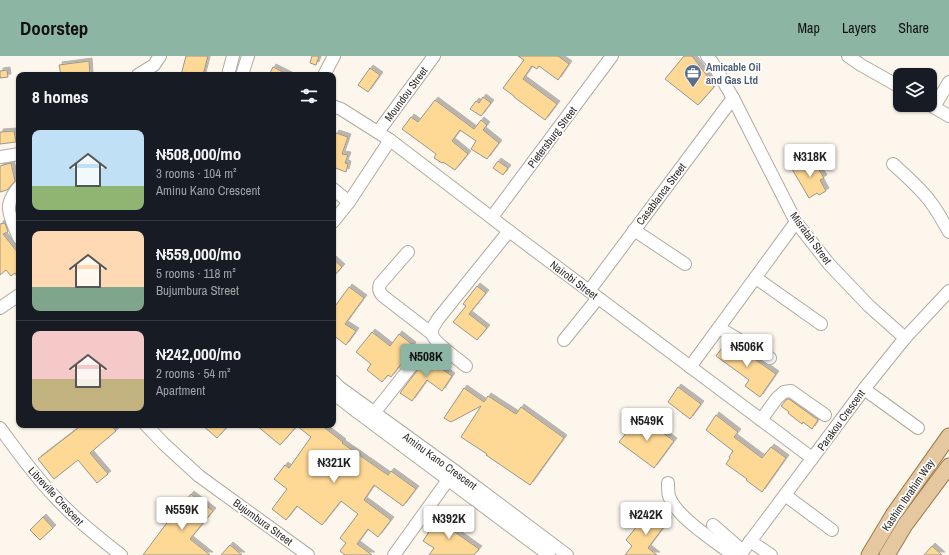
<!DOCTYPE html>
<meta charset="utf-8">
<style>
body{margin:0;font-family:"Archivo Narrow",sans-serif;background:#20242c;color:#f1f3f6;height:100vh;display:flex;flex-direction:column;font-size:15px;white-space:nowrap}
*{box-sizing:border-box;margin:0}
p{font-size:13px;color:#9ea1a6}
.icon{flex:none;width:22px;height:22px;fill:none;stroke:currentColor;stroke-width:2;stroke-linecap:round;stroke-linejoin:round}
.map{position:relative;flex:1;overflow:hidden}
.side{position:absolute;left:16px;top:16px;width:320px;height:356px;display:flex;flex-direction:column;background:#171b24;border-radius:8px;box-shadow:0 1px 3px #0004}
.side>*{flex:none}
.fabs{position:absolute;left:893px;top:12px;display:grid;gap:8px}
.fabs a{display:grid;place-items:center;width:44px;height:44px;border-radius:8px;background:#171b24;box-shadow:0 1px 3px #0004;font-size:20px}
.price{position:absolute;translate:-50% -34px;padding:0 9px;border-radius:4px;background:#fff;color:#222;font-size:13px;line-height:26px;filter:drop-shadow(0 1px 2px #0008)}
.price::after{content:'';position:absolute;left:50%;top:24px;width:12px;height:9px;margin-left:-6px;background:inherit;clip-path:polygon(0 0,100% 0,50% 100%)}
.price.active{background:#8cb5a3;color:#111}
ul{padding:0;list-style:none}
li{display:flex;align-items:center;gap:12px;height:100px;padding:0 16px}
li+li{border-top:1px solid #363941}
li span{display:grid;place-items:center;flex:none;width:112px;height:80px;border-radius:8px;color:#555}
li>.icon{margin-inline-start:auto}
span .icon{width:48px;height:48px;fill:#fffc;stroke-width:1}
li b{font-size:17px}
h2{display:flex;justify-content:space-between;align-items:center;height:48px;padding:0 16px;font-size:17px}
header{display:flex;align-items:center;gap:24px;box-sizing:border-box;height:56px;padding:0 20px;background:#8cb5a3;color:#111}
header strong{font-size:19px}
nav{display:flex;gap:22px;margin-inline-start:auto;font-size:14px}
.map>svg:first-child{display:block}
.building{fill:#fed895;stroke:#9b968d;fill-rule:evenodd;filter:url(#shadow)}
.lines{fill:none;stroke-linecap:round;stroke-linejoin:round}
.minor-casing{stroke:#b0aba2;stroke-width:14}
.major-casing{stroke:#9a7a4c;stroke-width:17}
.minor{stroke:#fff;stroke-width:12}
.major{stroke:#e5c8a0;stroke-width:15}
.labels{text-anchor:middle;stroke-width:3.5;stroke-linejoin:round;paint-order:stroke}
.service-label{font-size:11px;font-weight:bold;fill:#4e5e75;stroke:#fff;text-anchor:start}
.street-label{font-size:11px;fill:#2e2c28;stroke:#fff}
</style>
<header>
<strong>Doorstep</strong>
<nav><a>Map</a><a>Layers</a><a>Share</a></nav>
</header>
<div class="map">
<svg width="949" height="499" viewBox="0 0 949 499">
<defs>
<filter id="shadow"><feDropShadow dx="3" dy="-3" stdDeviation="0" flood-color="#0004"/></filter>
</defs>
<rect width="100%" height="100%" fill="#fcf6ed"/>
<g class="building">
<path d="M186,0H208L203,19H181Z"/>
<path d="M312,0H319L316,9L310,7Z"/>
<path d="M518,0H558L569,8L558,24L539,10L537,13L532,10L523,23L557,48L545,64L514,41V40L503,32L524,4Z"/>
<path d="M684,0H692L708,21L714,31L698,49L665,23Z"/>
<path d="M89,5L90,19H61L59,9Z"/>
<path d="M273,11L289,19H269Z"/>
<path d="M370,12L380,19L368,36L358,29Z"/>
<path d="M7,14L8,21L0,22V15Z"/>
<path d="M483,41L491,47L481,60L470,53L476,45L479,47Z"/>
<path d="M435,44L474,73L481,64L487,69L483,74L499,87L487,103L471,93L476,85L460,74L452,85L468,98L455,114L443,106L442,107L434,102L436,98L402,73L411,61L418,66Z"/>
<path d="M14,75L16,86L0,88V76Z"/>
<path d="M336,77L348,81L342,98L348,99L345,107L348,108L346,116L333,111V84Z"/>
<path d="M812,102L824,122L820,124L826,135L819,139L817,137L809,142L792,113Z"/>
<path d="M498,105L508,112L503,119L493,112Z"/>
<path d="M11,107L15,125L7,134L0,136V110Z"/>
<path d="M5,167L8,176L3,178L19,198V224L15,217L11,220L6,214L0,219V168Z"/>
<path d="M333,203L342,211L333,221Z"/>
<path d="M477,230L486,237L469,258L487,272L477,284L453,266L466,250L463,248Z"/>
<path d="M349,231L364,242L345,268L356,275L346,289L333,279V253Z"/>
<path d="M372,276L390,290L399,278L413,289L411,292L413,293L391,321L388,319L382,326L367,314L371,308L356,296Z"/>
<path d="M727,285L743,295L776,318L760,341L745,330L749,324L716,300Z"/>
<path d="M422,299L452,320L442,335L427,324L412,345L400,337L419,312L420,309L419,303Z"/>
<path d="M678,331L701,348L690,363L668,346Z"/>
<path d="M464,332L484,346L488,340L516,358L521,351L564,382L530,429L486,399L487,398L461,381L481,350L451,366L444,362Z"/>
<path d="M787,343H789L818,364L812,373L803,366L802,368L788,357L789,356L781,350Z"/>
<path d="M716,359L738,376L734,381L762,402L771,391L786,402L762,436L746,424L747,423L726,408L730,402L729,401L733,395L706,374Z"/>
<path d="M640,360L674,385L654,412L619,386Z"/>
<path d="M82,369H111L116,375L90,397L108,418L97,427L78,404L54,423L38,403Z"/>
<path d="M202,369H229L217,382Z"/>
<path d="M256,369H321L343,386L342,387L388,419L391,415L416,433L403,450L374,429L364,444L391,464L378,481L368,473L357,488L372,499H345L340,495L346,487L340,482L358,458L341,445L322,469L297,450L286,464L272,453L287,433L274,423L285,409L289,412L311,381L297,370L280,389ZM328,394L343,405L332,419L317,408Z"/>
<path d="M191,438L213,455L190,483L210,499H143L166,468Z"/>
<path d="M450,456L460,463L452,474L479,493L474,499H429L434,492L423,485L433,470L438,473Z"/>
<path d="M660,457L669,464L648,492L657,499H625L632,490L626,484L645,460L653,466Z"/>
<path d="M43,461L53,472L40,484L30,474Z"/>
<path d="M230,489L242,499H221Z"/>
<path d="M932,490L942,499H924Z"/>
</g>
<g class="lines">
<defs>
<g id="minor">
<path d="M707,0L712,6L733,42L796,166L829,208L869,250L905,282"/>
<path d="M848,0L861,9L900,31"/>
<path d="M138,19L154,9L160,0"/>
<path d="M228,19L233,0"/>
<path d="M242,19L248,0"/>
<path d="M324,19L334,0"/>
<path d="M930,49L949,60"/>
<path d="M333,50L341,53L390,84L509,175L812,402"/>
<path d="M934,51L949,26"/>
<path d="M378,76L434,0"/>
<path d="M0,101L19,98"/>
<path d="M893,108C905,119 919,131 929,144C937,154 943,165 949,176"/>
<path d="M19,131C15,135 9,144 9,151C8,158 16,175 19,182"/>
<path d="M333,133L349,146"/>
<path d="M492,161L612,0"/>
<path d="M333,166L349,146L390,84"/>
<path d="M634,174L685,208"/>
<path d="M408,196L380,228C378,233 379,236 383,240L431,277"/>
<path d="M756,222L821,268"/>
<path d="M589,235L733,42"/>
<path d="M0,252L19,239"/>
<path d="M719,272L770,302"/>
<path d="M564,284L598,242"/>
<path d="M466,310C459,304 432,285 432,277C431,272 436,267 438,263L509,175"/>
<path d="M690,311L796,166"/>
<path d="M333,325L339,331L455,415L567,499"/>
<path d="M864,333L918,372"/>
<path d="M333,337L356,355L549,499"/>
<path d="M374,357L413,308"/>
<path d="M761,364L777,342L784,336L791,335L825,359"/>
<path d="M146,369L164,388L199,420L308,499"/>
<path d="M0,372C17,395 34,419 54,440C74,462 97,480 121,499"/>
<path d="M668,427C668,431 668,436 669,440C675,460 716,486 733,499"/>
<path d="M785,439L832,474"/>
<path d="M713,469L743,495"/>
<path d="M750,485L771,499"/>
<path d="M394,499L453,417"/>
<path d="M740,499L864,333L905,282L949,235"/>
</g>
<g id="major">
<path d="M869,499L893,459L949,380"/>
<path d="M887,499L905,469L949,410"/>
</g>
</defs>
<use href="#minor" class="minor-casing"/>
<use href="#major" class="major-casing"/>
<use href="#minor" class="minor"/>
<use href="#major" class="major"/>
</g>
<defs>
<symbol id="office-pin" viewBox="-11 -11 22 30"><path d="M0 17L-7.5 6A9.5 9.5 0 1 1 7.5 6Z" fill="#5c6f8a" stroke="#fff"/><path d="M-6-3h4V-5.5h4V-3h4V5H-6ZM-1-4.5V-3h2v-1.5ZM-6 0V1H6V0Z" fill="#fff"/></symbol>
</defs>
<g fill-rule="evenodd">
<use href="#office-pin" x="683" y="7" width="20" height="27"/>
</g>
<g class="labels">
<g class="service-label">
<text x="706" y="15">Amicable Oil<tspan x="706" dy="13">and Gas Ltd</tspan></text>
</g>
<g class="street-label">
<text transform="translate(406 38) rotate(-54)" y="4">Moundou Street</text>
<text transform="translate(552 81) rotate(-53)" y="4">Pietersburg Street</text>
<text transform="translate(661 138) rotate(-53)" y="4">Casablanca Street</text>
<text transform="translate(811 182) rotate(54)" y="4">Misratah Street</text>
<text transform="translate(574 224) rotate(37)" y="4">Nairobi Street</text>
<text transform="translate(841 364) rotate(-54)" y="4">Parakou Crescent</text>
<text transform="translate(440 405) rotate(36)" y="4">Aminu Kano Crescent</text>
<text transform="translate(908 439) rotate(-56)" y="4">Kashim Ibrahim Way</text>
<text transform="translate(56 440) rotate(47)" y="4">Libreville Crescent</text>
<text transform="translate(263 466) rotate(36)" y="4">Bujumbura Street</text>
</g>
</g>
</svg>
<div class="fabs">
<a><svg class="icon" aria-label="layers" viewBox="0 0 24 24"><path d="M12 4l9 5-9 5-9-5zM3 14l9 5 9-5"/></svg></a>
</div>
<b class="price" style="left:810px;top:122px">₦318K</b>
<b class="price" style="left:747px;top:312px">₦506K</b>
<b class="price active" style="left:426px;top:322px">₦508K</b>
<b class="price" style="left:647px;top:386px">₦549K</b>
<b class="price" style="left:334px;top:428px">₦321K</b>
<b class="price" style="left:182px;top:475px">₦559K</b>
<b class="price" style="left:646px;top:480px">₦242K</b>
<b class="price" style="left:449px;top:484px">₦392K</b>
<section class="side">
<h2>8 homes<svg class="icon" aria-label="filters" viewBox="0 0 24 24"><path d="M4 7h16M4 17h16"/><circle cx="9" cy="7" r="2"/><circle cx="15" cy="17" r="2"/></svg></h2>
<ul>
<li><span style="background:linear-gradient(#bfe0f5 70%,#8fb573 0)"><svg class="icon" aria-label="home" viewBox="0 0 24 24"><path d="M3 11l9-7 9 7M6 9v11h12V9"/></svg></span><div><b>₦508,000/mo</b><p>3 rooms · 104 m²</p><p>Aminu Kano Crescent</p></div></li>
<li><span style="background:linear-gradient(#ffd9b3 70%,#7fa58c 0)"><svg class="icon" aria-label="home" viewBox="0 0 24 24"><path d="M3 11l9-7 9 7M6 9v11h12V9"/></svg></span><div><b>₦559,000/mo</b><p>5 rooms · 118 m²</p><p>Bujumbura Street</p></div></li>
<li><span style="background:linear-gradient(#f6c9c9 60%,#c2b280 0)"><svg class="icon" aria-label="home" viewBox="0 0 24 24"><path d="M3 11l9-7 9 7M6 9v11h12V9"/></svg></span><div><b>₦242,000/mo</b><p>2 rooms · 54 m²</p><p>Apartment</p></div></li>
</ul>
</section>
</div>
